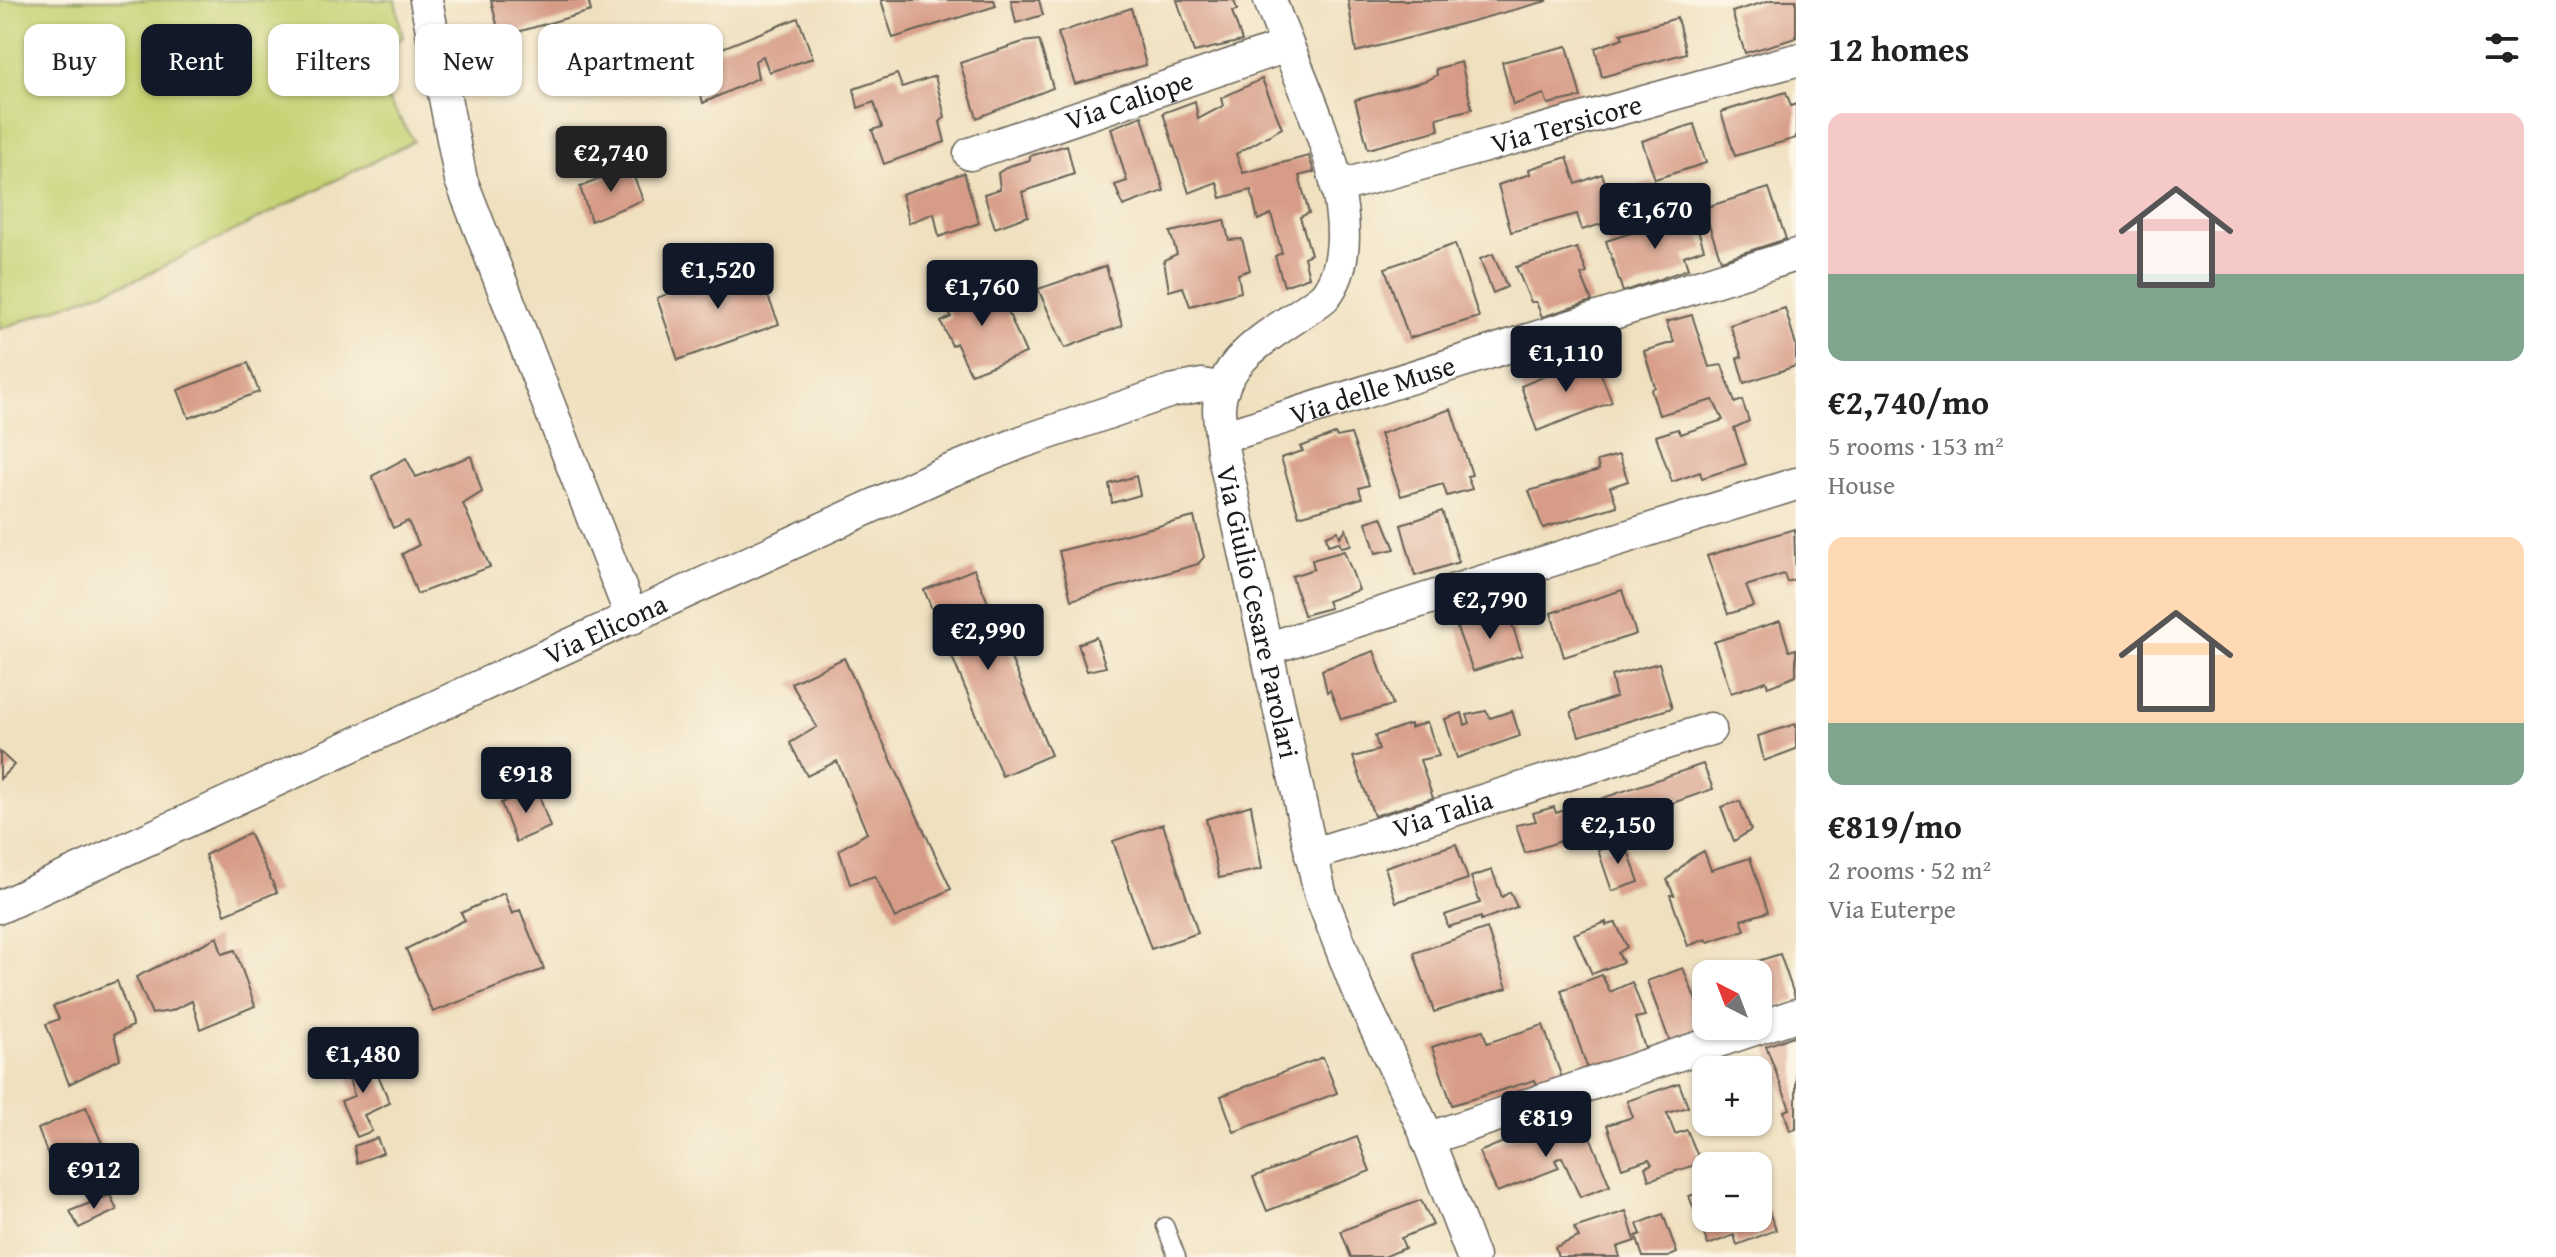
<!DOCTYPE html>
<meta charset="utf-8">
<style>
body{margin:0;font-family:"Gentium Book Plus",serif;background:#f6f6f6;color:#222;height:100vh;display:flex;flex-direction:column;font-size:30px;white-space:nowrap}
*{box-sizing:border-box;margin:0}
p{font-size:26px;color:#767676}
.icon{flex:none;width:44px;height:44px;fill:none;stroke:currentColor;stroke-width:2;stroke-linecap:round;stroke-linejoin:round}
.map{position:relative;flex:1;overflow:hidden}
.drawer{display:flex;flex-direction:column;background:#fff;width:760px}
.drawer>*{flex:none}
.guide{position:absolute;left:24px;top:24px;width:760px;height:72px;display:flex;gap:16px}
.needle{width:52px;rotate:318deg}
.fabs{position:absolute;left:1692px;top:960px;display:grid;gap:16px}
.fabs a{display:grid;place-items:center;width:80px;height:80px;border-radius:16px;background:#fff;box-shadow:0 2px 6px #0004;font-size:40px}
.price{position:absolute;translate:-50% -68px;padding:0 18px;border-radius:8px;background:#111827;color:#fff;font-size:26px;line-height:52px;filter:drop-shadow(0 2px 4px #0008)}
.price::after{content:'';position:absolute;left:50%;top:48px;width:24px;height:18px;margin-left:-12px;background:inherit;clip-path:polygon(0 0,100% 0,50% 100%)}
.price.current{background:#222;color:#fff}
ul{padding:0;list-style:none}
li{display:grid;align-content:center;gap:16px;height:424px;padding:0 32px}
li span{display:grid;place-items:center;height:248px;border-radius:16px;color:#555}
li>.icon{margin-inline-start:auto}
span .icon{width:144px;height:144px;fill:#fffc;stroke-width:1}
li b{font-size:34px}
h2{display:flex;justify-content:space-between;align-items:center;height:96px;padding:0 32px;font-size:34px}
.chip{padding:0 28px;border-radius:16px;background:#fff;box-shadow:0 2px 6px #0004;font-size:28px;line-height:72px}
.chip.current{background:#111827;color:#fff}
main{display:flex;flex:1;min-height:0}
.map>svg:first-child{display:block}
.green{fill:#c6d273;stroke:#717748;stroke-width:2}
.building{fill:#d79c87}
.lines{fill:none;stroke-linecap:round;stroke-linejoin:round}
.service-casing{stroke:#666155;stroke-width:19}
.minor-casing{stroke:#666155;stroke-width:35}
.service{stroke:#fff;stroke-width:16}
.minor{stroke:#fff;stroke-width:32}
.labels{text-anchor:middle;stroke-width:6;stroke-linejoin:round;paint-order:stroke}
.street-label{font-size:28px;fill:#1c1c1c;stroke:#fcf5e5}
</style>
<main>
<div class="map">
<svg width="1796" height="1257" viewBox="0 0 1796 1257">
<rect width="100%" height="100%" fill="#fcf5e5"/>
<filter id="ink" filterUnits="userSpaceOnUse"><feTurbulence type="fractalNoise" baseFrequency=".0125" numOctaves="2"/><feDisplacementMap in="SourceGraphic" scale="16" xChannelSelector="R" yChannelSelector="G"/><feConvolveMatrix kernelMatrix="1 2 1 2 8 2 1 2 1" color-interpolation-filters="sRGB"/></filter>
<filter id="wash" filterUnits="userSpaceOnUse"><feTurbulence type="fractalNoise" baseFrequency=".006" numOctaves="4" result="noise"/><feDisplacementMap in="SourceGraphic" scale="32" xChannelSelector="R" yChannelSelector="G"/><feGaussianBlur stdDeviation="1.8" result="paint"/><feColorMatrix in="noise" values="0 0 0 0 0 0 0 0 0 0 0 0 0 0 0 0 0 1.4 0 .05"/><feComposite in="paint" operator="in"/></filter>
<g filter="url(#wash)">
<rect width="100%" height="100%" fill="#efe0bf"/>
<path class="green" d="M0,0H395L403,37L364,62L414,141L140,278L0,329Z"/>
<g id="blocks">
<g class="building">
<path d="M491,0H588L591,11L500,37Z"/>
<path d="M881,0H994L996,6L893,38Z"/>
<path d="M1011,0H1039L1043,15L1016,23Z"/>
<path d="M1177,0H1234L1237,10L1232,11L1242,41L1194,52Z"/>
<path d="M1348,0H1547V1L1356,52Z"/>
<path d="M1771,0H1796V38L1745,53L1732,12Z"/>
<path d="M1131,8L1146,65L1075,84L1058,33Z"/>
<path d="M798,18L813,58L769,72L763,56L755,61L758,78L703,103L692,60Z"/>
<path d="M1677,18L1686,53L1602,77L1595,48L1623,38L1621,34Z"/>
<path d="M1039,40L1053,88L977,118L960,63L1023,42Z"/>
<path d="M1567,46L1581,97L1548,104L1544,94L1513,105L1502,62Z"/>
<path d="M1461,62L1472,109L1437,118L1439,130L1368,149L1355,100L1428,80L1437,75L1436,69Z"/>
<path d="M897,74L902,87L935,76L945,117L940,122L945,142L884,164L872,130L882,127L874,102L858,108L854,89Z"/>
<path d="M1262,79L1282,128L1236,154L1243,173L1309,156L1314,172L1299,176L1309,213L1300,217L1311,254L1304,257L1309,277L1284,286L1275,256L1282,253L1271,214L1258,220L1251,190L1221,198L1217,182L1189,193L1163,113L1195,101L1198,119L1223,106L1221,98Z"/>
<path d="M1786,92L1791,106L1796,104V138L1735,156L1721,112Z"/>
<path d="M1142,116L1164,191L1123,206L1115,185L1127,181L1111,128Z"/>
<path d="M1694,124L1706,163L1655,179L1642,141Z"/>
<path d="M1067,145L1074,174L1022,192L1028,216L995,228L984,194L1000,189L998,173L1009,166L1030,160V156Z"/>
<path d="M1567,157L1576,184L1602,174L1618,219L1582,230L1577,214L1511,232L1498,185L1530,174L1529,169Z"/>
<path d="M630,167L643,200L591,221L580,187Z"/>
<path d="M964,173L979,223L939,237L934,213L909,223L902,194Z"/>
<path d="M1653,181L1664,207L1642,214L1632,188Z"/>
<path d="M1769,188L1786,239L1721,260L1703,208Z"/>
<path d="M1691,208L1704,249L1684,256L1688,269L1623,292L1606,241L1672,220L1669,216Z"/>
<path d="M1224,220L1229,240L1242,239L1250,270L1238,274L1241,292L1190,306L1183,287L1169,291L1164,260L1177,254L1170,232Z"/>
<path d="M1455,244L1479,317L1409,338L1385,268Z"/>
<path d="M1577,248L1587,273L1581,275L1592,301L1542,317L1536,302H1531L1516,267Z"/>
<path d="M1493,254L1507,287L1493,293L1480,259Z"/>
<path d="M753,259L779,324L678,360L657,298L690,285L693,289L716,280L717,276Z"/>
<path d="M1106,266L1122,326L1065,348L1038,289Z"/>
<path d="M990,281L997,300L1002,298L1026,353L971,374L956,343L952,346L941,322L951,317L944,297Z"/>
<path d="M1785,308L1796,345V366L1744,383L1737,358L1742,357L1730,325Z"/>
<path d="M1692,315L1709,367L1722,365L1735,403L1742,400L1749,421L1734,428L1746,464L1702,478L1700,472L1672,482L1656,436L1678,429L1681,434L1723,420L1713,400L1659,415L1651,390L1655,387L1644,351L1674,342L1666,322Z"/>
<path d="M1594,356L1612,402L1537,431L1521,386Z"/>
<path d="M248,363L259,392L189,418L178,390Z"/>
<path d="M1451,409L1472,475L1467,476L1472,489L1447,496L1443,484L1401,496L1380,434Z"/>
<path d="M1335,434L1337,437L1351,434L1369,485L1359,488L1362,498L1299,516L1281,458L1303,451L1300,447Z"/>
<path d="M1619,455L1628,481L1610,487L1617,506L1543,528L1529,491L1599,470L1597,461Z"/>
<path d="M471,456L482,492L463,504L490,567L417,594L402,554L419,545L408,521L393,528L372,476L406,458L416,477Z"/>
<path d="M1136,476L1140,495L1112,503L1109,484Z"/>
<path d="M1442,511L1459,562L1415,576L1401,525Z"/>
<path d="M1194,517L1204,557L1198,564L1071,600L1059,551Z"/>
<path d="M1382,517L1395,549L1376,553L1366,522Z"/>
<path d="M1346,529L1351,545L1341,547L1339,542L1328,545L1326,536L1338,531L1340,537Z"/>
<path d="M1794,529L1796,579L1787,582L1784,574L1746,586L1754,606L1728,614L1707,556Z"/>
<path d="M1344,551L1359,590L1327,601L1330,608L1304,615L1292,576L1314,569L1312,560Z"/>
<path d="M974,569L1051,755L1002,776L924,590Z"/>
<path d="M1622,590L1636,634L1564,657L1551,613Z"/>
<path d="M1508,611L1522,655L1473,671L1457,628Z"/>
<path d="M1780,621L1789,651L1796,649V676L1768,687L1766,681L1731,693L1714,642Z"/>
<path d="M1096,637L1106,667L1087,671L1078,644Z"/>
<path d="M1374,651L1393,705L1341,719L1330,690L1327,692L1322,670Z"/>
<path d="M844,658L951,889L895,918L875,876L850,884L839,850L867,833L837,761L807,776L790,743L817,727L791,683Z"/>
<path d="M1659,663L1672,708L1579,736L1571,712L1616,697L1611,676Z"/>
<path d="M1486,711L1490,718L1512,711L1520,736L1457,758L1445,719L1462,713L1465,725L1470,723L1467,715Z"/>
<path d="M1427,722L1439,756L1420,760L1433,798L1374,816L1353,757L1379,750L1375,736L1410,724V728Z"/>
<path d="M1796,724V749L1764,761L1758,736Z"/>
<path d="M0,752L14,765L0,779Z"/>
<path d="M1703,764L1713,789L1609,825L1600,799Z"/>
<path d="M536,787L550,827L516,842L501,803Z"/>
<path d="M1740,801L1751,830L1734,841L1721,807Z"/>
<path d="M1251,805L1262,869L1219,878L1206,819Z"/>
<path d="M1554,807L1556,813L1571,808L1582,834L1525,853L1516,825L1536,821L1533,813Z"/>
<path d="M1163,824L1198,933L1151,949L1113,841Z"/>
<path d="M249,833L277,892L225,914L205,855Z"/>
<path d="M1625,842L1639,882L1612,891L1598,850Z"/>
<path d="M1456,844L1468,879L1396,902L1385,867Z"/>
<path d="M1704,851L1711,870L1750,858L1768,912L1741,920L1745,930L1708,942L1706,939L1688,946L1670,895H1674L1667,880L1691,858Z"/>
<path d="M1492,870L1502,897L1510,892L1517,907L1481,920V917L1448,927L1445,915L1480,903L1471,877Z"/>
<path d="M504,893L512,914L520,910L544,969L433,1012L406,949L465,920L461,913Z"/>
<path d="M1606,922V925L1616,923L1627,947L1618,953L1623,962L1592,974L1574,934Z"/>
<path d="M1487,928L1507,988L1434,1012L1414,953Z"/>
<path d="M217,937L222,954L235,950L255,1006L200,1029L192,1001L171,1011L152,1014L136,977Z"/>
<path d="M1780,954L1796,1000L1758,1012V974H1716Z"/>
<path d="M1683,968L1708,1031L1670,1042L1647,981Z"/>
<path d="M1602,975L1610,992L1632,982L1645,1016L1635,1018L1646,1051L1590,1076L1561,990Z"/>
<path d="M117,981L133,1026L114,1034L120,1059L69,1084L46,1024L59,1019L53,1006Z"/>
<path d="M1543,1025L1562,1078L1538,1087L1535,1080L1452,1105L1432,1047L1483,1030L1487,1043Z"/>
<path d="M1796,1035V1129L1790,1131L1784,1111L1790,1109L1766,1046Z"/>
<path d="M356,1055L364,1068L373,1063L390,1103L364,1115L372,1131L357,1137L341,1101L354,1096L344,1062Z"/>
<path d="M1323,1057L1337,1093L1234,1132L1221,1096Z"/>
<path d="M1679,1083L1688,1107L1667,1113L1675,1134L1687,1130L1701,1163L1649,1180L1645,1167L1652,1164L1649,1159L1622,1168L1607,1125L1633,1117L1627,1101Z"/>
<path d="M86,1107L108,1157L58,1181L38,1129Z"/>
<path d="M1585,1124L1610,1186L1580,1197L1562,1157L1555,1160L1559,1168L1497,1192L1479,1152L1542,1126L1545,1137Z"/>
<path d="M1357,1137L1370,1171L1267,1211L1253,1177Z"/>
<path d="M377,1138L383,1153L357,1163L354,1146Z"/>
<path d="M1758,1184L1776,1230L1737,1245L1734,1235L1708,1245L1689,1196L1706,1190V1218H1758Z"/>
<path d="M110,1195L117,1210L79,1228L70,1211Z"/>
<path d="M1421,1200L1433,1225L1401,1238L1405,1248L1384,1257H1351L1341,1231Z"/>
<path d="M1626,1211L1635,1241L1617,1247L1620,1257H1558L1555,1247L1579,1237L1574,1228Z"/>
<path d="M1663,1214L1677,1253L1668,1257H1643L1636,1236L1641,1234L1637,1224Z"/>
</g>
</g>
</g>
<g filter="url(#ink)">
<use href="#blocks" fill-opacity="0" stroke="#666155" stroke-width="2"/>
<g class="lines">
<defs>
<path id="service" d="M1165,1226L1177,1257"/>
<g id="minor">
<path d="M426,0L461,180L632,618"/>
<path id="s1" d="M1270,0C1294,73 1381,228 1324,297C1287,327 1221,353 1219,408C1219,422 1222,437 1223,452L1320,893L1356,986L1423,1127L1473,1257"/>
<path id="s2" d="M970,154L1287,46"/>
<path id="s3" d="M1337,187L1796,60"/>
<path id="s4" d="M1221,434L1242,431L1796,255"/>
<path d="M1266,649L1796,484"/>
<path id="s5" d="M1311,855L1710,729"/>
<path id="s6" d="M0,907L942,474L1022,442L1171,391L1202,385L1223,389"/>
<path d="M1427,1139L1796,1015"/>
</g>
</defs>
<use href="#service" class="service-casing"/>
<use href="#minor" class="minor-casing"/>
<use href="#service" class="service"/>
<use href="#minor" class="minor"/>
</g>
</g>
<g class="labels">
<g class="street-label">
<text dy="10" stroke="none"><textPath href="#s2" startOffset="168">Via Caliope</textPath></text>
<text dy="10" stroke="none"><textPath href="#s3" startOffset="238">Via Tersicore</textPath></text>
<text dy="10" stroke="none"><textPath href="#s4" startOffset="158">Via delle Muse</textPath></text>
<text dy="10" stroke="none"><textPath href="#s1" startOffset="680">Via Giulio Cesare Parolari</textPath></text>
<text dy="10" stroke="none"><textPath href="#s6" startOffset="666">Via Elicona</textPath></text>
<text dy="10" stroke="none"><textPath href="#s5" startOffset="138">Via Talia</textPath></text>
</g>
</g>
</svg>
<div class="fabs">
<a><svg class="needle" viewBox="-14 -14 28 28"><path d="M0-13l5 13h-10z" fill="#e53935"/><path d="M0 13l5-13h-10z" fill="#767676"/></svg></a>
<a>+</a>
<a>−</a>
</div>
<b class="price current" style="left:611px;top:194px">€2,740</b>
<b class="price" style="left:1655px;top:251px">€1,670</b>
<b class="price" style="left:718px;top:311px">€1,520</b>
<b class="price" style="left:982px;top:328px">€1,760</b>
<b class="price" style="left:1566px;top:394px">€1,110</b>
<b class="price" style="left:1490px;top:641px">€2,790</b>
<b class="price" style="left:988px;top:672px">€2,990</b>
<b class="price" style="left:526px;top:815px">€918</b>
<b class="price" style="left:1618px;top:866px">€2,150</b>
<b class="price" style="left:363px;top:1095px">€1,480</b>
<b class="price" style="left:1546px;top:1159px">€819</b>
<b class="price" style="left:94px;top:1211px">€912</b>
<div class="guide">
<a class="chip">Buy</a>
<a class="chip current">Rent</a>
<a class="chip">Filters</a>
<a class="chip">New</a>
<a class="chip">Apartment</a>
</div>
</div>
<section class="drawer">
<h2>12 homes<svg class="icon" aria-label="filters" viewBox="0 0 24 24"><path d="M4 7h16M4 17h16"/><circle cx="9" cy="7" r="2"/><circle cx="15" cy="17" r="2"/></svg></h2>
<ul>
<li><span style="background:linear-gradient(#f6c9c9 65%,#7fa58c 0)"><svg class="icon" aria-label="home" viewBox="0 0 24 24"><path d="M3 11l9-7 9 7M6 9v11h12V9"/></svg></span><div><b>€2,740/mo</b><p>5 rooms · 153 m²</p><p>House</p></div></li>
<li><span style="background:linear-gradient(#ffd9b3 75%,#7fa58c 0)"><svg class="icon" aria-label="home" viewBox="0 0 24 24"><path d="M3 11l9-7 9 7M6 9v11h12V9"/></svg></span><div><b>€819/mo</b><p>2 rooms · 52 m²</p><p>Via Euterpe</p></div></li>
</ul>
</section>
</main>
